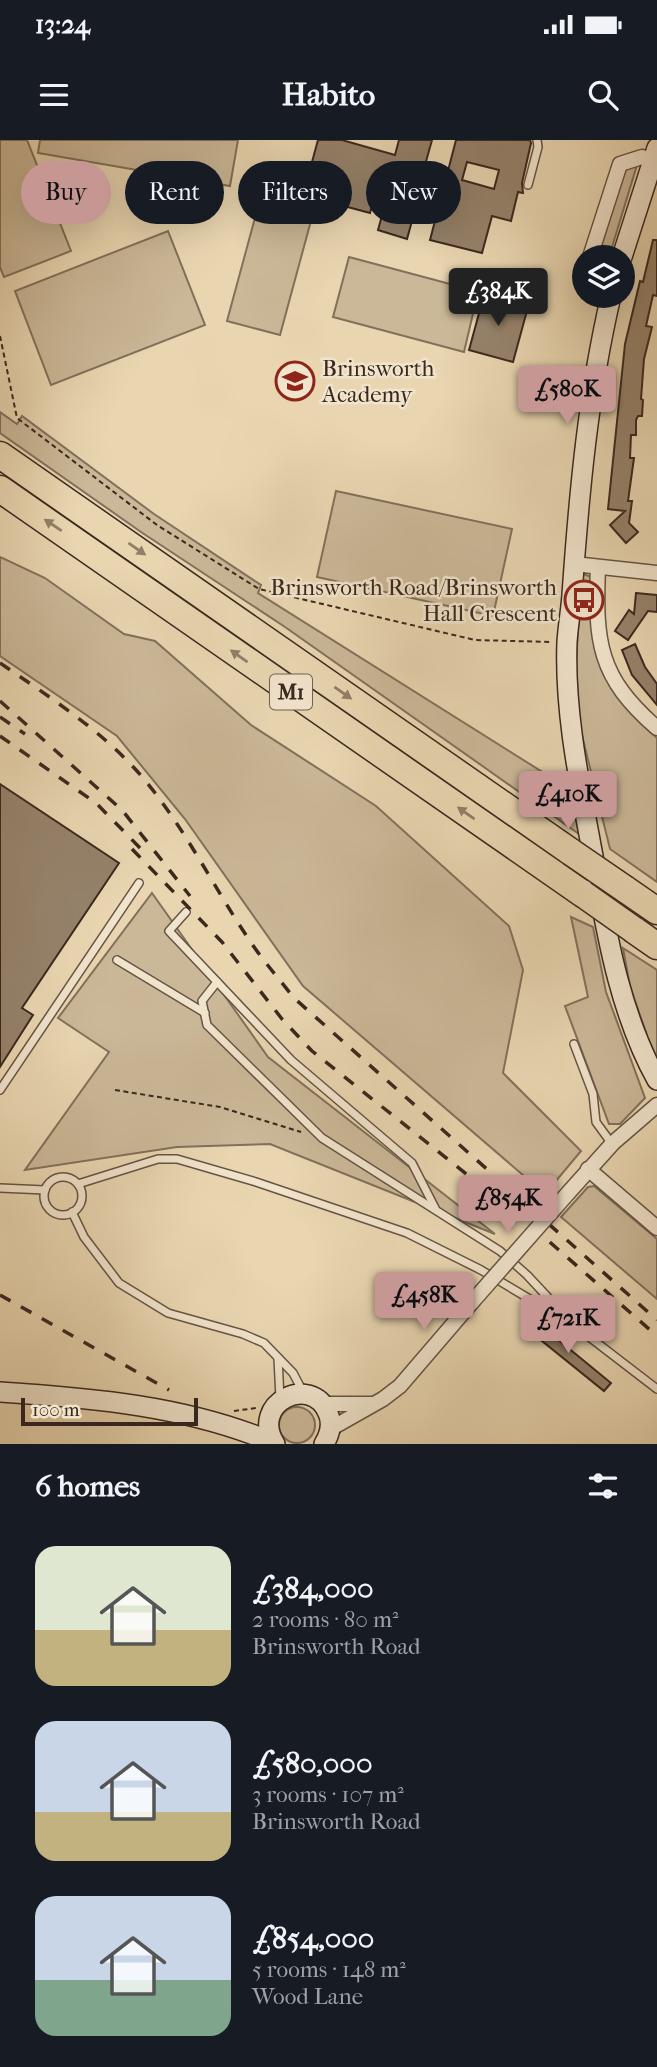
<!DOCTYPE html>
<meta charset="utf-8">
<style>
body{margin:0;font-family:"IM FELL French Canon",serif;background:#20242c;color:#f1f3f6;height:100vh;display:flex;flex-direction:column;font-size:26px;white-space:nowrap}
*{box-sizing:border-box;margin:0}
p{font-size:23px;color:#9ea1a6}
.icon{flex:none;width:38px;height:38px;fill:none;stroke:currentColor;stroke-width:2;stroke-linecap:round;stroke-linejoin:round}
.map{position:relative;height:1304px;overflow:hidden}
.details{display:flex;flex-direction:column;background:#171b24;flex:1}
.details>*{flex:none}
.banner{position:absolute;left:21px;top:21px;width:616px;height:63px;display:flex;gap:14px}
.tools{position:absolute;left:572px;top:105px;display:grid;gap:14px}
.tools a{display:grid;place-items:center;width:63px;height:63px;border-radius:50%;background:#171b24;box-shadow:0 7px 28px #0002;font-size:35px}
.scale{position:absolute;left:21px;bottom:18px;width:177px;box-sizing:border-box;padding-left:7px;border:4px solid #3a281f;border-top:0;font-size:19px;line-height:24px;white-space:nowrap;color:#3a281f;-webkit-text-stroke:5px #f1e4cc;paint-order:stroke}
.price{position:absolute;translate:-50% -60px;padding:0 16px;border-radius:7px;background:#c59692;color:#111;font-size:23px;line-height:46px;filter:drop-shadow(0 2px 4px #0008)}
.price::after{content:'';position:absolute;left:50%;top:42px;width:21px;height:16px;margin-left:-10px;background:inherit;clip-path:polygon(0 0,100% 0,50% 100%)}
.price.selected{background:#222;color:#fff}
ul{padding:0;list-style:none}
li{display:flex;align-items:center;gap:21px;height:175px;padding:0 35px}
li span{display:grid;place-items:center;flex:none;width:196px;height:140px;border-radius:21px;color:#555}
li>.icon{margin-inline-start:auto}
span .icon{width:84px;height:84px;fill:#fffc;stroke-width:1}
li b{font-size:30px}
h2{display:flex;justify-content:space-between;align-items:center;height:84px;padding:0 35px;font-size:30px}
.tag{padding:0 24px;border-radius:32px;background:#171b24;box-shadow:0 7px 28px #0002;font-size:24px;line-height:63px}
.tag.selected{background:#c59692;color:#111}
.status{display:flex;justify-content:space-between;align-items:center;height:49px;padding:0 35px;background:#171b24;direction:ltr}
.status svg{height:19px;fill:currentColor}
header{display:flex;justify-content:space-between;align-items:center;height:91px;padding:0 35px;background:#171b24;font-size:32px;font-weight:800}
.map>svg:first-child{display:block}
.green{fill:#cbb898;stroke:#82705c;stroke-width:2}
.building{fill:#95826b;stroke:#3a281f;stroke-width:2;fill-rule:evenodd}
.lines{fill:none;stroke-linecap:round;stroke-linejoin:round}
.lane-casing{stroke:#665444;stroke-width:10}
.street-casing{stroke:#665444;stroke-width:17}
.secondary-casing{stroke:#3a281f;stroke-width:22}
.highway-casing{stroke:#3a281f;stroke-width:29}
.path{stroke:#3a281f;stroke-width:2;stroke-dasharray:5 3.5;stroke-linecap:butt}
.lane{stroke:#f1e4cc;stroke-width:7}
.street{stroke:#f1e4cc;stroke-width:14}
.secondary{stroke:#f1e4cc;stroke-width:19}
.highway{stroke:#e9d6b1;stroke-width:26}
.rail{stroke:#3a281f;stroke-width:3.5;stroke-dasharray:12 12;stroke-linecap:butt}
.street-bridge-casing{stroke:#665444;stroke-width:17;stroke-linecap:butt}
.highway-bridge-casing{stroke:#3a281f;stroke-width:29;stroke-linecap:butt}
.street-bridge{stroke:#f1e4cc;stroke-width:14}
.highway-bridge{stroke:#e9d6b1;stroke-width:26}
.oneway{fill:#927f68}
.labels{text-anchor:middle;stroke-width:5;stroke-linejoin:round;paint-order:stroke}
.shield{fill:#f1e4cc;stroke:#716053;stroke-width:2}
.shield-label{font-size:21px;font-weight:bold;fill:#3a281f}
.poi-label{font-size:23px;fill:#3a281f;stroke:#f1e4cc;text-anchor:start}
</style>
<div class="status"><b>13:24</b><svg viewBox="0 0 49 12"><path d="M0 12V9h3v3zM5 12V6h3v6zM10 12V3h3v9zM15 12V0h3v12zM26 1h20v11H26zM47 4h2v5h-2z"/></svg></div>
<header><svg class="icon" aria-label="menu" viewBox="0 0 24 24"><path d="M4 6h16M4 12h16M4 18h16"/></svg>Habito<svg class="icon" aria-label="search" viewBox="0 0 24 24"><circle cx="10" cy="10" r="6"/><path d="M15 15l6 6"/></svg></header>
<div class="map">
<svg width="657" height="1304" viewBox="0 0 657 1304">
<rect width="100%" height="100%" fill="#e9d6b1"/>
<filter id="stains"><feTurbulence type="fractalNoise" baseFrequency=".00286" numOctaves="4"/><feColorMatrix values="0 0 0 0 .2 0 0 0 0 .09 0 0 0 0 .02 0 0 0 .5 -.17"/></filter>
<radialGradient id="worn" r=".72"><stop offset=".6" stop-color="#630" stop-opacity="0"/><stop offset="1" stop-color="#630" stop-opacity=".3"/></radialGradient>
<g class="green">
<path d="M0,0H27L71,111L4,137L0,127Z"/>
<path d="M40,0H238L230,46L38,13Z"/>
<path d="M628,25H637L609,117H595L621,31Z"/>
<path d="M262,52L315,66L280,195L227,181Z"/>
<path d="M168,91L205,185L51,245L15,151Z"/>
<path d="M349,117L465,148H479L464,212L333,177Z"/>
<path d="M0,272L17,284L22,276L154,374L261,445L258,453L571,650L579,694L285,487L141,392L0,293Z"/>
<path d="M336,351L512,389L493,476L317,437Z"/>
<path d="M0,417L45,438L124,494L155,501L251,585L376,666L509,786L523,830L503,933L581,1011L545,1054L303,846L185,679L117,596L0,516Z"/>
<path d="M584,434L593,438C596,520 592,540 657,598V742L610,709L579,583L576,525L581,437Z"/>
<path d="M152,753L268,917L495,1094L270,1004L177,1007L25,1030L109,912L58,878Z"/>
<path d="M571,777L593,787L606,852L645,958L620,984H609L565,866L588,857Z"/>
<path d="M623,808L657,830V925L630,846Z"/>
<path d="M594,1046L657,1099V1159L561,1077L588,1047Z"/>
<circle cx="297" cy="1285" r="18"/>
</g>
<g class="building">
<path d="M318,0H342L395,15L399,0H432L418,50L379,39L370,73L303,55Z"/>
<path d="M456,0H530L531,3L522,43L523,53L518,52L511,81L492,76L482,113L430,100ZM467,22L499,30L494,49L462,40Z"/>
<path d="M390,69L407,74L406,79L412,81L407,99L378,90L383,72L389,74Z"/>
<path d="M653,100H657V156L653,155L646,186L652,187L644,219L641,259L643,260L642,276H638L636,280V295H631L630,318H634L628,361H632L629,383L638,392L626,403L610,385L625,371L608,369L625,204L640,141L643,142Z"/>
<path d="M484,155L528,167L513,222L469,210Z"/>
<path d="M636,453L657,455V472L648,471L628,500L615,491L629,470L634,474Z"/>
<path d="M635,504L645,527L657,544V565L632,535L622,510Z"/>
<path d="M0,644L119,723L22,868L33,875L0,927Z"/>
<path d="M533,1179L611,1243L604,1251L526,1188Z"/>
</g>
<g class="lines">
<defs>
<g id="lane">
<path d="M528,45L538,7L537,0"/>
<path d="M186,772L169,791L291,920L412,1023L435,1068"/>
<path d="M117,820L205,873"/>
<path d="M217,842L202,861L207,885L322,998L500,1111L527,1135L568,1179"/>
<path d="M574,904L593,954L596,982L612,1004"/>
<path d="M0,950L139,743"/>
<circle cx="63" cy="1056" r="19"/>
<path d="M78,1044L158,1019H177L256,1042L407,1093L481,1130L575,1186L657,1249"/>
<path d="M0,1048L45,1050"/>
<path d="M72,1072L84,1097L119,1143L168,1173L243,1194L264,1203L293,1233L303,1252"/>
<path d="M278,1218L280,1259"/>
</g>
<g id="street">
<path d="M590,117L620,24L642,17L653,20"/>
<path d="M574,424L657,433"/>
<path d="M598,427C595,502 598,537 657,588"/>
<path d="M588,1029L657,1088"/>
<path d="M569,1052L613,1003L657,965"/>
<path d="M322,1264H373"/>
<path d="M330,1289L383,1259L400,1246L473,1161"/>
</g>
<g id="secondary">
<path d="M622,117L657,8"/>
<path d="M611,156C588,254 579,354 572,455C571,470 568,486 567,502C564,579 583,658 596,733C608,803 622,877 657,940"/>
<path d="M0,1252C92,1258 188,1266 274,1303"/>
<path d="M275,1304C249,1263 311,1233 328,1273C333,1284 330,1294 324,1304"/>
</g>
<g id="highway">
<path d="M0,315L571,712"/>
<path d="M0,349L583,754"/>
<path d="M625,749L657,771"/>
<path d="M634,790L657,806"/>
</g>
</defs>
<use href="#lane" class="lane-casing"/>
<use href="#street" class="street-casing"/>
<use href="#secondary" class="secondary-casing"/>
<use href="#highway" class="highway-casing"/>
<g class="path">
<path d="M0,196L17,278L157,385L259,449L475,500L552,502"/>
<path d="M115,950L220,967L301,992"/>
<path d="M234,1271L256,1268"/>
</g>
<use href="#lane" class="lane"/>
<use href="#street" class="street"/>
<use href="#secondary" class="secondary"/>
<use href="#highway" class="highway"/>
<g class="rail">
<path d="M0,523C48,556 98,588 137,631C183,683 213,747 252,804C265,823 280,840 294,858L657,1180"/>
<path d="M0,561L122,670L190,756"/>
<path d="M0,577L25,594"/>
<path d="M0,596L96,663L144,712"/>
<path d="M132,709L222,802L282,879L312,911L528,1083L657,1196"/>
<path d="M0,1155L169,1250"/>
</g>
<defs>
<path id="street-bridge" d="M473,1161L569,1052"/>
<g id="highway-bridge">
<path d="M571,712L625,749"/>
<path d="M583,754L634,790"/>
</g>
</defs>
<use href="#street-bridge" class="street-bridge-casing"/>
<use href="#highway-bridge" class="highway-bridge-casing"/>
<use href="#street-bridge" class="street-bridge"/>
<use href="#highway-bridge" class="highway-bridge"/>
</g>
<defs><path id="oneway-solid" d="M-6-.8H1V-3.2L6.5 0L1 3.2V.8H-6Z" transform="scale(1.75)"/></defs>
<g class="oneway">
<use href="#oneway-solid" transform="translate(53 385) rotate(-146)"/>
<use href="#oneway-solid" transform="translate(137 409) rotate(35)"/>
<use href="#oneway-solid" transform="translate(239 516) rotate(-145)"/>
<use href="#oneway-solid" transform="translate(343 553) rotate(35)"/>
<use href="#oneway-solid" transform="translate(466 673) rotate(-145)"/>
</g>
<defs>
<symbol id="school-ring" viewBox="-11 -11 22 22"><circle r="9.5" fill="#f1e4cc" stroke="#8f2418" stroke-width="1.5"/><path d="M0-5L7-2L0 1L-7-2ZM-4 1L0 2.5L4 1V4Q0 6-4 4Z" fill="#8f2418"/></symbol>
<symbol id="bus-ring" viewBox="-11 -11 22 22"><circle r="9.5" fill="#f1e4cc" stroke="#8f2418" stroke-width="1.5"/><path d="M-5-6H5V4H4V6H2V4H-2V6H-4V4H-5ZM-3.5-4V0h7V-4ZM-3.5 1.2v1.5H-2V1.2ZM2 1.2v1.5H3.5V1.2Z" fill="#8f2418"/></symbol>
</defs>
<g fill-rule="evenodd">
<use href="#school-ring" x="273" y="219" width="44" height="44"/>
<use href="#bus-ring" x="562" y="438" width="44" height="44"/>
</g>
<g class="labels">
<rect class="shield" x="270" y="534.5" width="42" height="35" rx="5"/>
<g class="shield-label">
<text x="291" y="559">M1</text>
</g>
<g class="poi-label">
<text x="322" y="236">Brinsworth<tspan x="322" dy="26">Academy</tspan></text>
<text x="557" y="455" text-anchor="end">Brinsworth Road/Brinsworth<tspan x="557" dy="26">Hall Crescent</tspan></text>
</g>
</g>
<rect width="100%" height="100%" filter="url(#stains)"/>
<rect width="100%" height="100%" fill="url(#worn)"/>
</svg>
<div class="tools">
<a><svg class="icon" aria-label="layers" viewBox="0 0 24 24"><path d="M12 4l9 5-9 5-9-5zM3 14l9 5 9-5"/></svg></a>
</div>
<div class="scale">100 m</div>
<b class="price selected" style="left:498px;top:188px">£384K</b>
<b class="price" style="left:567px;top:286px">£580K</b>
<b class="price" style="left:568px;top:691px">£410K</b>
<b class="price" style="left:508px;top:1095px">£854K</b>
<b class="price" style="left:424px;top:1192px">£458K</b>
<b class="price" style="left:568px;top:1215px">£721K</b>
<div class="banner">
<a class="tag selected">Buy</a>
<a class="tag">Rent</a>
<a class="tag">Filters</a>
<a class="tag">New</a>
</div>
</div>
<section class="details">
<h2>6 homes<svg class="icon" aria-label="filters" viewBox="0 0 24 24"><path d="M4 7h16M4 17h16"/><circle cx="9" cy="7" r="2"/><circle cx="15" cy="17" r="2"/></svg></h2>
<ul>
<li><span style="background:linear-gradient(#dfe7d0 60%,#c2b280 0)"><svg class="icon" aria-label="home" viewBox="0 0 24 24"><path d="M3 11l9-7 9 7M6 9v11h12V9"/></svg></span><div><b>£384,000</b><p>2 rooms · 80 m²</p><p>Brinsworth Road</p></div></li>
<li><span style="background:linear-gradient(#c9d6e8 65%,#c2b280 0)"><svg class="icon" aria-label="home" viewBox="0 0 24 24"><path d="M3 11l9-7 9 7M6 9v11h12V9"/></svg></span><div><b>£580,000</b><p>3 rooms · 107 m²</p><p>Brinsworth Road</p></div></li>
<li><span style="background:linear-gradient(#c9d6e8 60%,#7fa58c 0)"><svg class="icon" aria-label="home" viewBox="0 0 24 24"><path d="M3 11l9-7 9 7M6 9v11h12V9"/></svg></span><div><b>£854,000</b><p>5 rooms · 148 m²</p><p>Wood Lane</p></div></li>
</ul>
</section>
